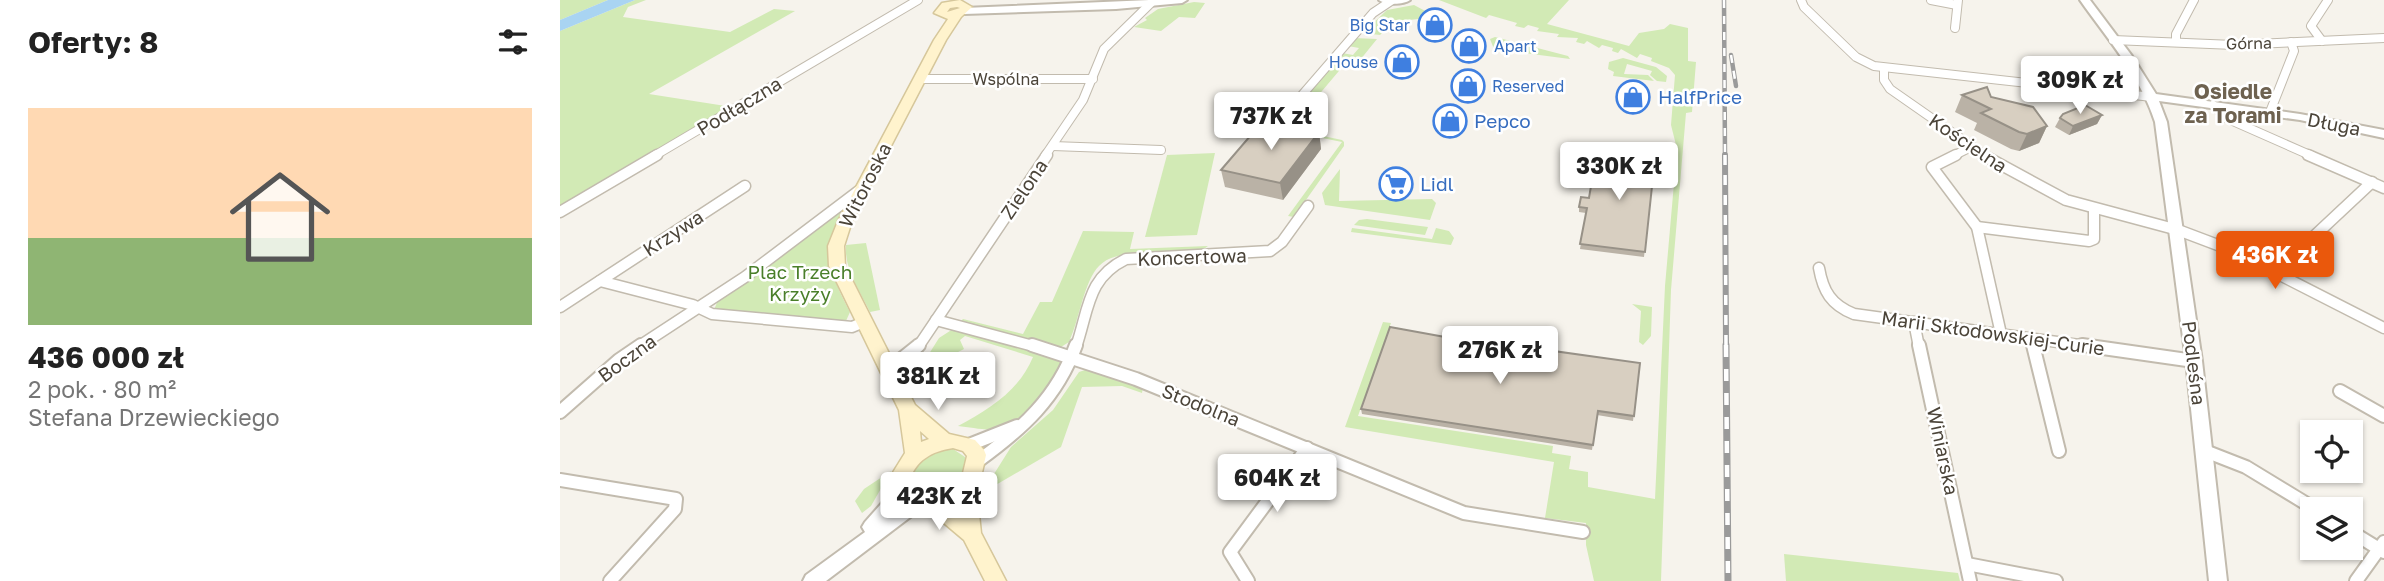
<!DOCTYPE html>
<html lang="pl">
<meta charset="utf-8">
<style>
body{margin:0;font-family:"Golos Text",sans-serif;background:#f2f2f2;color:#222;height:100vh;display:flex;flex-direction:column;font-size:26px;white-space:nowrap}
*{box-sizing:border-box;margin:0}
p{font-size:23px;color:#767676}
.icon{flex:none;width:38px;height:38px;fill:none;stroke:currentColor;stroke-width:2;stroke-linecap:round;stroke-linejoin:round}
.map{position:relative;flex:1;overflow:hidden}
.drawer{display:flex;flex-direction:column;background:#fff;width:560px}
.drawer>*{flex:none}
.controls{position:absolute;left:1740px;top:420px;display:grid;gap:14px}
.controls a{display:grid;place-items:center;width:63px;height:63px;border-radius:0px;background:#fff;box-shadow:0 2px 5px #0004;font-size:35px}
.price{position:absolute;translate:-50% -60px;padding:0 16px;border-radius:7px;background:#fff;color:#222;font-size:23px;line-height:46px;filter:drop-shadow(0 2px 4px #0008)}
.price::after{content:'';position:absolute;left:50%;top:42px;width:21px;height:16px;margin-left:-10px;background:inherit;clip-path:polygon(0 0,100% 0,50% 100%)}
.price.active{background:#ea580c;color:#fff}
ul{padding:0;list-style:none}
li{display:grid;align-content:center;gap:14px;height:371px;padding:0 28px}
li+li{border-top:2px solid #e0e0e0}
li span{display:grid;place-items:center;height:217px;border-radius:0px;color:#555}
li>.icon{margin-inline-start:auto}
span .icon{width:126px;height:126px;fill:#fffc;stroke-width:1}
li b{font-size:30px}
h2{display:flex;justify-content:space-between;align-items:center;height:84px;padding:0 28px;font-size:30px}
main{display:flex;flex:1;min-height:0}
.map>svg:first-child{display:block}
.green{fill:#d2eab5}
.water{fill:#a9d4f2}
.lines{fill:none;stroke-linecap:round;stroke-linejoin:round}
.minor-far2-casing{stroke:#c2bbae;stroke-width:10}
.minor-far1-casing{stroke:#c2bbae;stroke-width:13}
.minor-casing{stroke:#c2bbae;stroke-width:16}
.tertiary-casing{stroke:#c2bbae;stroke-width:4}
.secondary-casing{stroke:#d6c79b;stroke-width:3}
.minor-far2{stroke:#fff;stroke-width:8}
.minor-far1{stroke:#fff;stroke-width:10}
.minor{stroke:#fff;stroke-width:12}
.tertiary{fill:#fff;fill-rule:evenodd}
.secondary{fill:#fff3cd;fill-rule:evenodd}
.rail-far2-casing{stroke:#9a9a9a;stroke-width:4.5}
.rail-far1-casing{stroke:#9a9a9a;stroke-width:6}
.rail-casing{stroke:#9a9a9a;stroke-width:7}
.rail-far2{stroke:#fff;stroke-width:2.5;stroke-dasharray:8;stroke-linecap:butt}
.rail-far1{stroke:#fff;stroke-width:3.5;stroke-dasharray:10;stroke-linecap:butt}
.rail{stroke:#fff;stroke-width:4.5;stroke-dasharray:12;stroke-linecap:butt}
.wall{fill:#bab2a6}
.shaded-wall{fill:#979187}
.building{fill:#d8cfc1;stroke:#979187;stroke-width:2}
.labels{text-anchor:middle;stroke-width:5;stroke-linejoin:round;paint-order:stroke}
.far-shop-label{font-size:16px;fill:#366cbe;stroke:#fff;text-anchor:end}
.far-street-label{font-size:16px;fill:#4b4439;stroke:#fff}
.shop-label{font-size:19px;fill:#366cbe;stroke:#fff;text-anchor:start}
.street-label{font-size:19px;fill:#4b4439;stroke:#fff}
.park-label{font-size:19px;fill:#4a7f2a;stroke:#fff}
.neighbourhood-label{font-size:21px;font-weight:bold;fill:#6e6250;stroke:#fff}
</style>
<main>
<section class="drawer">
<h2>Oferty: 8<svg class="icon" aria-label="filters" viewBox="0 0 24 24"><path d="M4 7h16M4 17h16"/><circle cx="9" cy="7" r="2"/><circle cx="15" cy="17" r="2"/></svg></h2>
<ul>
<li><span style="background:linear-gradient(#ffd9b3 60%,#8fb573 0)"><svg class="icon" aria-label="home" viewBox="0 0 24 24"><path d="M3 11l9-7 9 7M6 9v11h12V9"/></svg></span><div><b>436 000 zł</b><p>2 pok. · 80 m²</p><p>Stefana Drzewieckiego</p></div></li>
</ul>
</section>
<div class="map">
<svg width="1824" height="581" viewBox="0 0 1824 581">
<rect width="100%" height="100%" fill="#f6f3ec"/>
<g class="green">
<path d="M0,0H48L0,20Z"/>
<path d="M75,0H86L68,7L63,17L170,32L214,9L235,11L89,94L172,107L0,208V31Z"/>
<path d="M879,0H1009L987,24L1069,46L1079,33L1104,29L1110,24L1128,28V61L1136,62L1132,112L1126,113L1111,290L1101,581H1034L1026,545V523L985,518L994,462L785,427L823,322L831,323L798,416L993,446L992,453L1011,456L1009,469L1028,472V487L1095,499L1105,286L1117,149L1111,125L1115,75L1109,68L1091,61L1092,58L1080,54L1077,58L1061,49L1058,53L1052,51L1053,48L1042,45L1039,48L1027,41L1024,44L1016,42L1018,38L997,37L999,34L977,31L979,28L968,25L964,28L955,26L957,23L929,15L926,18Z"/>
<path d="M634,2L645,3L635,18L619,17L601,31L574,27L587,20L585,18L598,9Z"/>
<path d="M854,5L888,23L867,18L822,23L824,31L820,35L803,33L827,10Z"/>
<path d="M935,37L1008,56L1010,59L941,50L936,54L930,39Z"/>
<path d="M794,38L817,39L800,60L789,59L730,129L782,140L784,142V146L734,217L728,216L782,142L718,129L782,53L793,55L799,48L788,46Z"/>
<path d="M1063,58L1096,67L1107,76L1106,82L1097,81L1090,75L1092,71L1067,64L1064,74L1088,75L1094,81L1053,76L1054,72L1048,69L1049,62Z"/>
<path d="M655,153L637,235L585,237L607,155Z"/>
<path d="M780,169L779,201L872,199L876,203L870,220L765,205L762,193Z"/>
<path d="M287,204C271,259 262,259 290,312L286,321L154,310L158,300Z"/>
<path d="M807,219L868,227L865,235L794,225L799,220Z"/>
<path d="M792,228L872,239L876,228L889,231L894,238L891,245L791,232Z"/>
<path d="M523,231L574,232L570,249L648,246C623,266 563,241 539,266C524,281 519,321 509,342L501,347L400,322L403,319L463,334L480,302H492Z"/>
<path d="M306,243L320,310L310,312C300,291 284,270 286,245Z"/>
<path d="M1072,304L1092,307L1091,336L1083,345L1079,342L1081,311Z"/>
<path d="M393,329L498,357L502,364C492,388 466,425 437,429C426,431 410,427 398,426C429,409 459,391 473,357L405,336L400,340L404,349L357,373L379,338Z"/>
<path d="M531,368L583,387L582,393L562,386L522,387L501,447L422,493L451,447L493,410L519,372Z"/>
<path d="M384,449H393L405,457C411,483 376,498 355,490L350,478C355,461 369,455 384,449Z"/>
<path d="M331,471L311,506L302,513L295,501L304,489Z"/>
<path d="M1224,554L1398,573L1400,581H1226Z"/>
</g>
<path class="water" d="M48,0H75L0,31V20Z"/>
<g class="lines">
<defs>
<g id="minor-far2">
<path d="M1241,0L1244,7L1296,57L1314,66L1592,97"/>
<path d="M1371,0L1397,5"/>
<path d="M1395,28L1398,0"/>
<path d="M1553,40L1674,45L1824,38"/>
<path d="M1762,41L1751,26L1768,0"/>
<path d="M1616,42V34L1634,0"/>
<path d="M1324,68V80L1330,89L1426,156"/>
<path d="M360,79H533"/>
<path d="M742,95L813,13L831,1"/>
<path d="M1653,105L1666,118L1752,156"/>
<path d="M1710,112L1734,51L1731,42"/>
<path d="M493,146L601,150"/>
<path d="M94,156L358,0"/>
<path d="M485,156L523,100L544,49L591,3"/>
<path d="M1393,156L1411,147"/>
</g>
<g id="minor-far1">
<path d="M1396,155L1372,167L1417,227L1441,334"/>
<path d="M1423,155L1506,200L1618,230L1671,250L1824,328"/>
<path d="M1748,155L1824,188"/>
<path d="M0,212L97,155"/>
<path d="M1417,227L1529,241L1534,239V210"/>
<path d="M1750,240L1812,182"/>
<path d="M1259,268C1263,291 1271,305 1294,314L1534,347"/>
<path d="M40,281L133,305L152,314L292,327L304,322"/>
<path d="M0,307L185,186"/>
<path d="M376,320L477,347"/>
<path d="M1354,322L1359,347"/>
<path d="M1471,339L1473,347"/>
<path d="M78,347L185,277L304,187"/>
<path d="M358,347L487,155"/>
<path d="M516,347C529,309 527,278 566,259L710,251L722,242L748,206"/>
</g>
<g id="minor">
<path d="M472,345L576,379L904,513L1023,532"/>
<path d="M1359,345L1410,581"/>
<path d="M1473,345L1499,451"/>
<path d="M1522,345L1634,361"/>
<path d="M329,369L359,345"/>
<path d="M1780,391L1824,416"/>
<path d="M0,412L59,360L81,345"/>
<path d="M409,445L457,426"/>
<path d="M1645,451L1686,467L1755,509"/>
<path d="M418,461C462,429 497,398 516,345"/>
<path d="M0,480L116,499L115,509L50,581"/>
<path d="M1790,531L1824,552"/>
<path d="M1407,564L1496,581"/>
<path d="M688,581L670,552L747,448"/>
<path d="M1796,581L1824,542"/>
</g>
<g id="tertiary">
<path d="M590,0H627L622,3L556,9L404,14L399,11L404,8Z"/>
<path d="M819,0H850C843,5 826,5 819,0Z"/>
<path d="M1520,0H1530L1572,56L1596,94L1740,114L1824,130V138L1740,120L1599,101L1607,122L1642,361L1667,581H1649L1626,361L1595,122C1580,75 1548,40 1520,0Z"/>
<path d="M342,485L348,487L350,492L342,504L359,494L365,496L368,501L365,506L266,581H243L246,575L305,532L302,527L305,522L336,487Z"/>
</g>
<path id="secondary" d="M400,0L412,7L401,17L386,40L292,221L284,246L285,266L355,405L389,434L415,440L424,450L426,455L421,477L416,486L421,533L446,581H425L404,540L366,508L342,504L330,484L332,474L345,453L339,410L269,266L268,246L278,221L374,40L388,19L374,13L382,3ZM397,7L400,8L387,12L390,8ZM360,431L369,439L361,442ZM393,448L403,451L407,456L403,473L380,490L355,491L349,483C354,461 372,451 393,448ZM398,499L399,513L388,504Z"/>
</defs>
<use href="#minor-far2" class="minor-far2-casing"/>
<use href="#minor-far1" class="minor-far1-casing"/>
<use href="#minor" class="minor-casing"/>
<use href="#tertiary" class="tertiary-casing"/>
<use href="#secondary" class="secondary-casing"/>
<use href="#minor-far2" class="minor-far2"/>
<use href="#minor-far1" class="minor-far1"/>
<use href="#minor" class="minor"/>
<use href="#tertiary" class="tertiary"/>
<use href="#secondary" class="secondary"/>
<defs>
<g id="rail-far2">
<path d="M1164,0L1165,156"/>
<path d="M1171,55L1176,86"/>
</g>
<path id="rail-far1" d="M1165,155L1166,347"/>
<path id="rail" d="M1166,345L1168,581"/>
</defs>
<use href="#rail-far2" class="rail-far2-casing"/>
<use href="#rail-far1" class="rail-far1-casing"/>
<use href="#rail" class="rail-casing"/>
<use href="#rail-far2" class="rail-far2"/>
<use href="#rail-far1" class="rail-far1"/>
<use href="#rail" class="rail"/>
</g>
<g class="wall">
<path d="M1402,95L1487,126L1479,143L1459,151L1451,149L1414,130L1417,123L1395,112Z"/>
<path d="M1542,115L1537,124L1509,135L1495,127L1500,118Z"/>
<path d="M759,132L761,149L723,200L665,187L661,170Z"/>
<path d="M1095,158L1084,257L1020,249L1026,213L1019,212V207L1029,198Z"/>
<path d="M1080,363L1073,421L1037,415L1032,450L802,414L801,409Z"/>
</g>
<g class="shaded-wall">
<path d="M1542,115L1537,124L1509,135L1513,126Z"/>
<path d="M1487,126L1479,143L1459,151L1467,134Z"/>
<path d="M759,132L761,149L723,200L720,183Z"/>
</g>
<g class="building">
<path d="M1427,87L1431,97L1473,107L1487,126L1467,134L1459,132L1421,113L1431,109L1402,95Z"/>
<path d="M1525,105L1542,115L1513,126L1500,118L1503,114Z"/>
<path d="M703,121L759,132L720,183L661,170Z"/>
<path d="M1037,151L1095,158L1085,252L1020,244L1027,208L1019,207L1021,197L1029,198Z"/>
<path d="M830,327L929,345V342L1080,363L1074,416L1038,411L1033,445L801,409Z"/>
</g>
<defs>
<symbol id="shop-ring" viewBox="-11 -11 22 22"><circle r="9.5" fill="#fff" stroke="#3f7fe0" stroke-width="1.5"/><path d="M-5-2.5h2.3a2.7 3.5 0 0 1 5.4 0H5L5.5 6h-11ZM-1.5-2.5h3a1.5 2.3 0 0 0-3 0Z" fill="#3f7fe0"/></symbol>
<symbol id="supermarket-ring" viewBox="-11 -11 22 22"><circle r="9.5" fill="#fff" stroke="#3f7fe0" stroke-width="1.5"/><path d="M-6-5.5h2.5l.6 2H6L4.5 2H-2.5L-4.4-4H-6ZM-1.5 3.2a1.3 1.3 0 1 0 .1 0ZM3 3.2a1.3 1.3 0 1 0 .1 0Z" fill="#3f7fe0"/></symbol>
</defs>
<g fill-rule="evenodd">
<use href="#shop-ring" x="856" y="6" width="38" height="38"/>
<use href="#shop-ring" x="890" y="27" width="38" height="38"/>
<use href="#shop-ring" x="823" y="43" width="38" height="38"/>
<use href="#shop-ring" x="889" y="67" width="38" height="38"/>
<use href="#shop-ring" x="1054" y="78" width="38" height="38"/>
<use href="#shop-ring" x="871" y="102" width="38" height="38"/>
<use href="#supermarket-ring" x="817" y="165" width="38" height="38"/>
</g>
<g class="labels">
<g class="far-shop-label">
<text x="850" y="31">Big Star</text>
<text x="934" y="52" text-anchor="start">Apart</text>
<text x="818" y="68">House</text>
<text x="932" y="92" text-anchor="start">Reserved</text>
</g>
<g class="far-street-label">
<text transform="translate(1689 43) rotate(-1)" y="6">Górna</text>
<text x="446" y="85">Wspólna</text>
</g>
<g class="shop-label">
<text x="1098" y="104">HalfPrice</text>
<text x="914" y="128">Pepco</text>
<text x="860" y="191">Lidl</text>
</g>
<g class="street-label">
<text transform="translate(179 106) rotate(-31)" y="7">Podłączna</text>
<text transform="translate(1774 124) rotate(11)" y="7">Długa</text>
<text transform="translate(1408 143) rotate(34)" y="7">Kościelna</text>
<text transform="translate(305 185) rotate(-63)" y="7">Witoroska</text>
<text transform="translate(464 189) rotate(-56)" y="7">Zielona</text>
<text transform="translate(113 233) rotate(-33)" y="7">Krzywa</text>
<text transform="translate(632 257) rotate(-2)" y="7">Koncertowa</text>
<text transform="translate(1433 333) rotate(8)" y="7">Marii Skłodowskiej-Curie</text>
<text transform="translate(67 358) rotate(-36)" y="7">Boczna</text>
<text transform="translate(1634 363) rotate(83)" y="7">Podleśna</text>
<text transform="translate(641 405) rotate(22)" y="7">Stodolna</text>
<text transform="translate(1383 451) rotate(78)" y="7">Winiarska</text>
</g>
<g class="park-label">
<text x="240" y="279">Plac Trzech<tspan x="240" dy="22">Krzyży</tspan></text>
</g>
<g class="neighbourhood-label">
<text x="1673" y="99">Osiedle<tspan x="1673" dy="24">za Torami</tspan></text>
</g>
</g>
</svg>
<div class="controls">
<a><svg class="icon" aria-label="locate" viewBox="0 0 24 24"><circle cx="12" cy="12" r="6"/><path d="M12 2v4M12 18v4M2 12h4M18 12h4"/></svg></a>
<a><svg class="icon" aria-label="layers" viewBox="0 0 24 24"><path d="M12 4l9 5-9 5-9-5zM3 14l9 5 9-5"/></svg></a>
</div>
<b class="price" style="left:1520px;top:116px">309K zł</b>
<b class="price" style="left:711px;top:152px">737K zł</b>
<b class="price" style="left:1059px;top:202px">330K zł</b>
<b class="price active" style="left:1715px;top:291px">436K zł</b>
<b class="price" style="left:940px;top:386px">276K zł</b>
<b class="price" style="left:378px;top:412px">381K zł</b>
<b class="price" style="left:717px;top:514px">604K zł</b>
<b class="price" style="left:379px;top:532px">423K zł</b>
</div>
</main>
